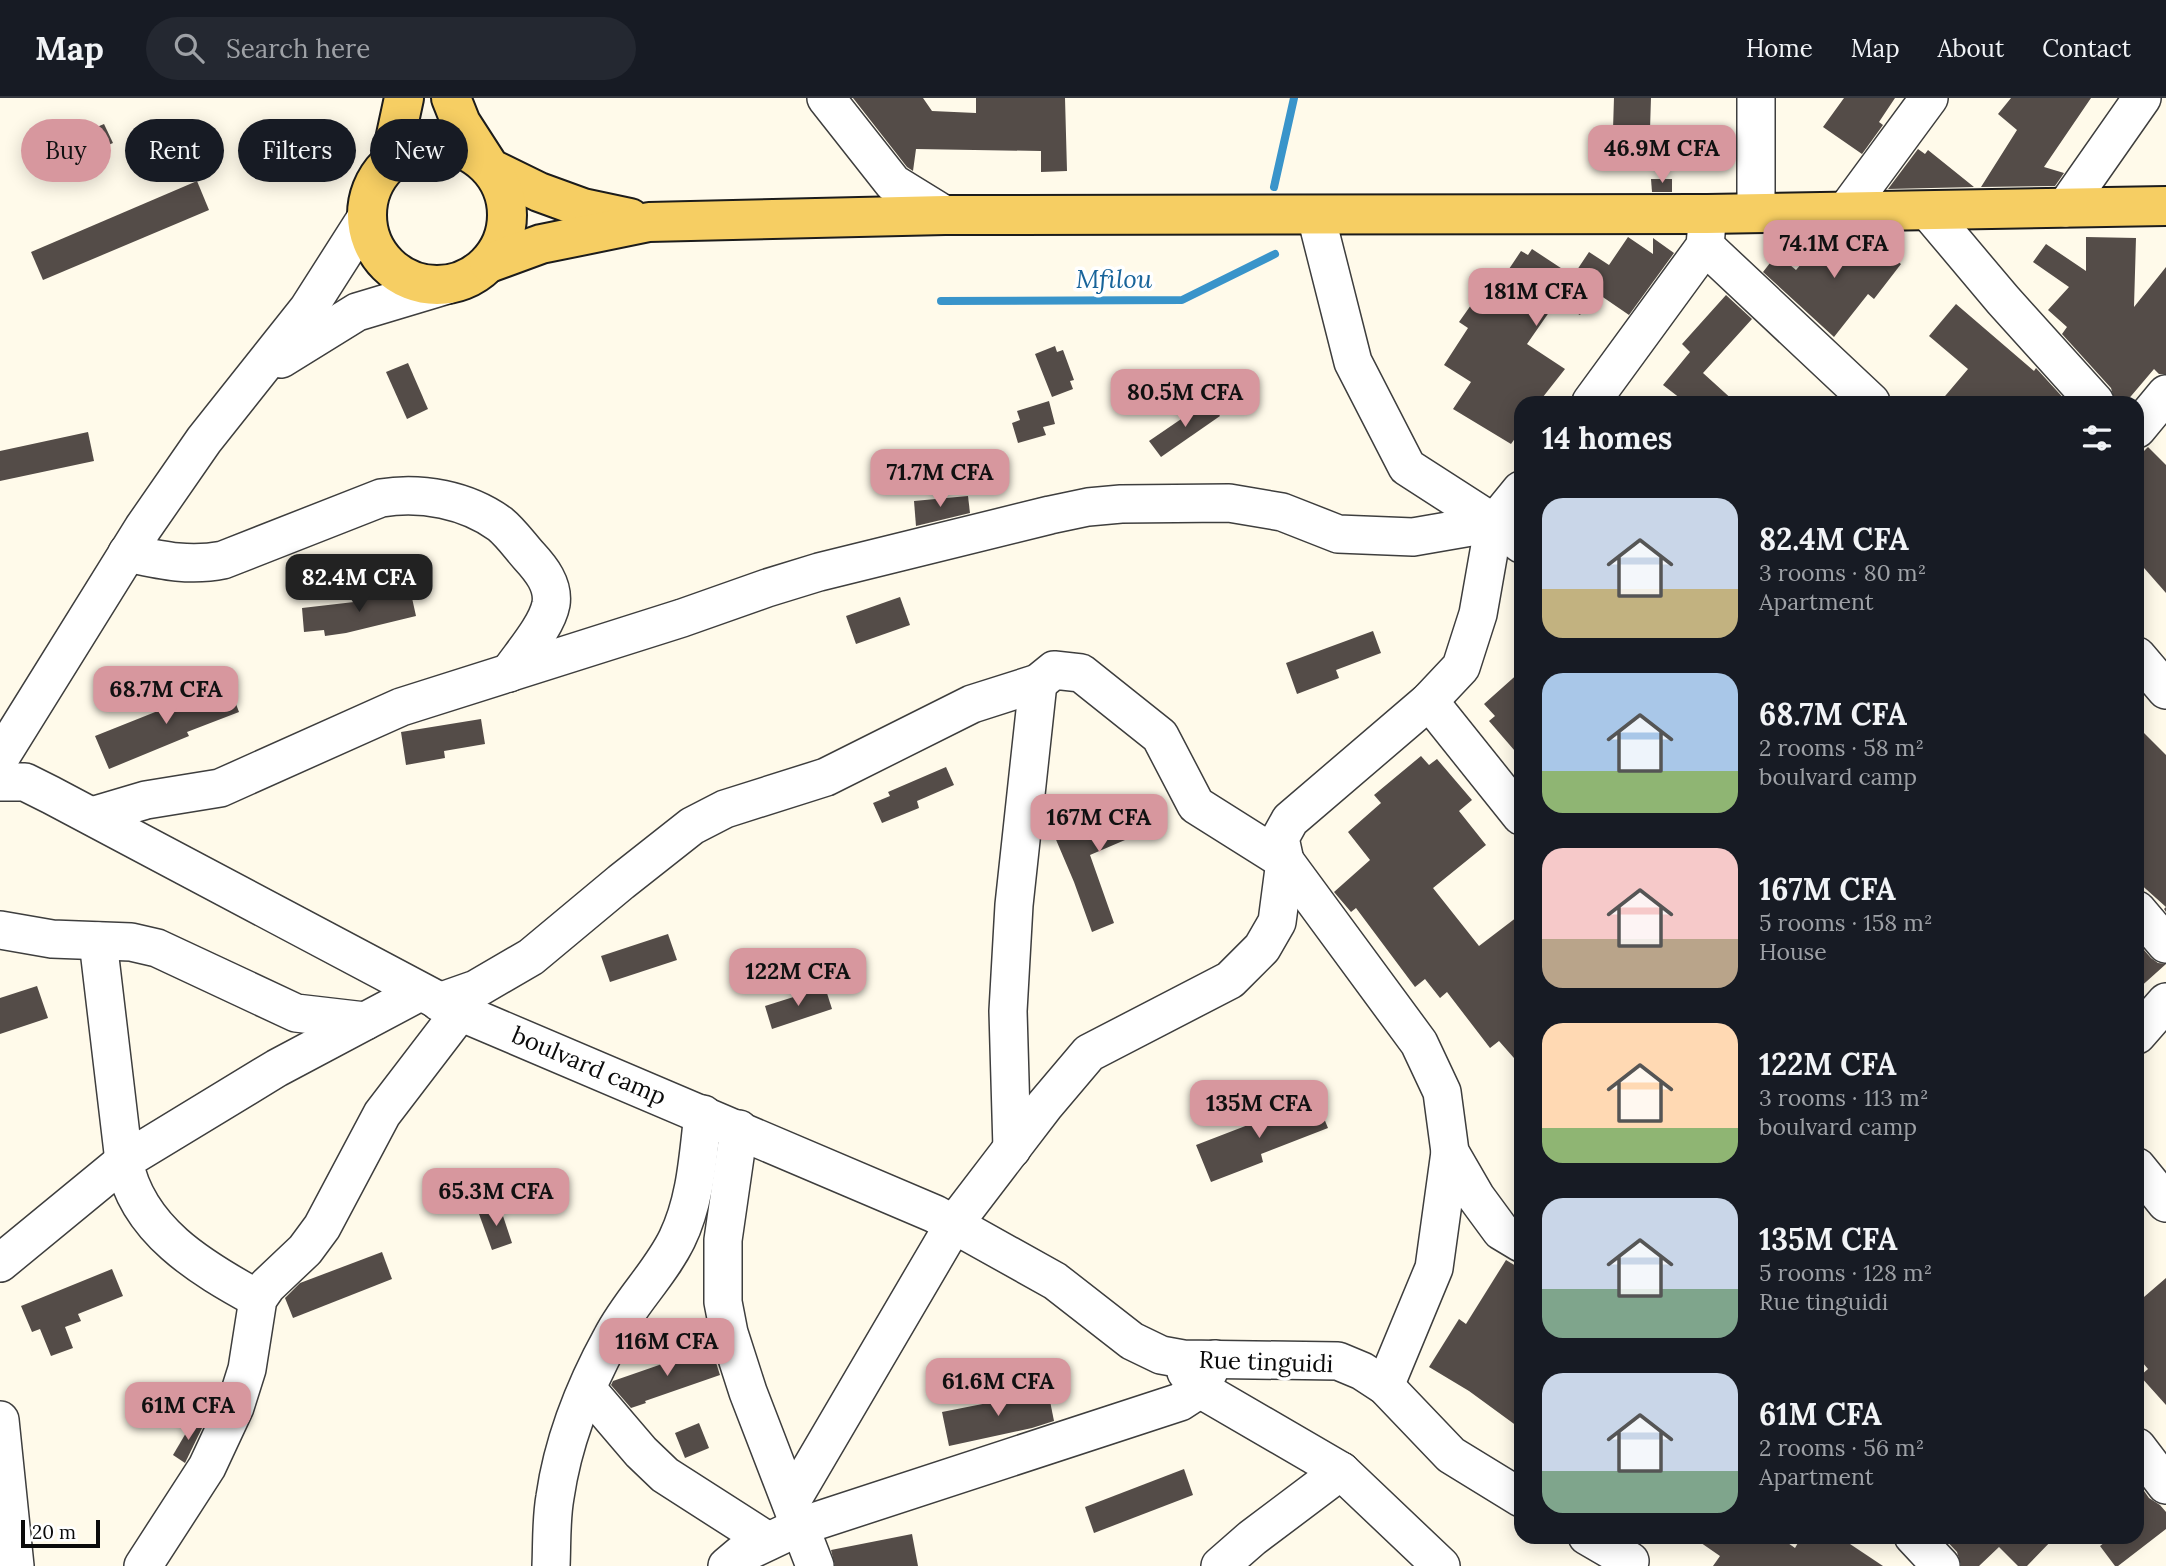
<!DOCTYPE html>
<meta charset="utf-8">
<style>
body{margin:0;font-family:Lora,serif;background:#242831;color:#f1f3f6;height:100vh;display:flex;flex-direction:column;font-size:26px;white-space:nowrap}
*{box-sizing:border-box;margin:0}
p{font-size:23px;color:#9ea1a6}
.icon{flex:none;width:38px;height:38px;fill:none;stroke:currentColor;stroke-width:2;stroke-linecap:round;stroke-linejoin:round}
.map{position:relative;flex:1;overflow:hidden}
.side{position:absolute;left:1514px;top:298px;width:630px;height:1148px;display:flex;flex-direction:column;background:#171b24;border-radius:21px;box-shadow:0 4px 18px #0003}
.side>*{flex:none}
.top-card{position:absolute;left:21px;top:21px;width:665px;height:63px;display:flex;gap:14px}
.scale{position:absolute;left:21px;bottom:18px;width:79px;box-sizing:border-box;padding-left:7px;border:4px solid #0b0b0b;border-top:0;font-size:19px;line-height:24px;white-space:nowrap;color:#0b0b0b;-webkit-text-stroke:5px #fff;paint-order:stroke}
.price{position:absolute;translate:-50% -60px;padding:0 16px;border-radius:14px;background:#d7979e;color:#111;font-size:23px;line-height:46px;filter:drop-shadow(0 2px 4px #0008)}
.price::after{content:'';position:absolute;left:50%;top:42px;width:21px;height:16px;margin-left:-10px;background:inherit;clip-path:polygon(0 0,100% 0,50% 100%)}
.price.on{background:#222;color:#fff}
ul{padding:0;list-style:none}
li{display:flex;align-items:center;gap:21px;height:175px;padding:0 28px}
li span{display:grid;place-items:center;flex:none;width:196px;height:140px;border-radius:21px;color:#555}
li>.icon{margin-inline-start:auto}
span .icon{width:84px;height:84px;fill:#fffc;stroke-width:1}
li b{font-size:30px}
h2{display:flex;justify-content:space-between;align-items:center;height:84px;padding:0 28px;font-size:30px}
.chip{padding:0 24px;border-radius:32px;background:#171b24;box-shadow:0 4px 18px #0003;font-size:24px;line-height:63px}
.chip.on{background:#d7979e;color:#111}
header{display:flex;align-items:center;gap:42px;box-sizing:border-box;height:98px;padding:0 35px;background:#171b24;border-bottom:2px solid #363941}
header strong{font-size:33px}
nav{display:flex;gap:38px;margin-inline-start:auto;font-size:24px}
.search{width:490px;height:63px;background:#242831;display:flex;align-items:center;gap:18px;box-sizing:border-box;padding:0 24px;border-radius:38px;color:#9ea1a6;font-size:26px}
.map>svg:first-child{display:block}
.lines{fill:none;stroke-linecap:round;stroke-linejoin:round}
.stream{stroke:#3994ca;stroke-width:8}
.building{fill:#544c48}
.minor-casing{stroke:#3e3e3e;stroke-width:40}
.major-casing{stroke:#1c1c1c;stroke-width:42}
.minor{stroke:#fff;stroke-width:37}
.major{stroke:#f6ce63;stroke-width:38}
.labels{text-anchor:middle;stroke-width:7;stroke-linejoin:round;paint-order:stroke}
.street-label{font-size:24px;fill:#0b0b0b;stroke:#fff}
.water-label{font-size:26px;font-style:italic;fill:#18649a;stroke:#fff}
</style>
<header>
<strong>Map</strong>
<div class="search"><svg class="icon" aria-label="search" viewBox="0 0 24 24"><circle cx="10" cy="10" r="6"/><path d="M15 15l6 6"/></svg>Search here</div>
<nav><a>Home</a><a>Map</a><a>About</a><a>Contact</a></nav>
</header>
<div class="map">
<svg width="2166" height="1468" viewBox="0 0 2166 1468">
<rect width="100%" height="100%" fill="#fffaea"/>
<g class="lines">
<g class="stream">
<path d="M1274,89L1294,0"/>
<path d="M941,203L1182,202L1275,156"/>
</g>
</g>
<g class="building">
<path d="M853,0H923L932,13L976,15V0H1065L1067,73L1041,74V53L916,51L913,73L907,69Z"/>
<path d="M1614,0H1651L1649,63L1612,62Z"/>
<path d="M1844,0H1895L1879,24L1883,27L1862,56L1823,29Z"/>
<path d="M2011,0H2091L2044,69L2064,75L2055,88L1981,89L2017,32L1998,16Z"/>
<path d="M104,26L113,45L59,68L50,49Z"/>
<path d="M1918,51L1925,56L1928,52L1974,89L1888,91Z"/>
<path d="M1651,81H1672V94H1652Z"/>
<path d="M197,83L209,112L43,182L31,154Z"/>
<path d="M1825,138L1851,159L1866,139L1901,166L1874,201L1868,196L1834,239L1763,174L1777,156L1796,172Z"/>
<path d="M1628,139L1653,156V140L1674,155L1629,217L1594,193L1580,217L1559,205L1554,211L1552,210L1527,246L1565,271L1539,304H1521V332L1511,346L1453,311L1471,284L1444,267L1468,230L1459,224L1488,183L1497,189L1521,153L1528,157L1532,151L1573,178L1589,154L1609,167Z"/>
<path d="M2086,139L2136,140L2134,209L2166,169V276H2159L2154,271L2126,304H2115L2111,290L2062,236L2067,229L2048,212L2069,189L2033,164L2046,146L2086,173Z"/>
<path d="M1726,197L1752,221L1703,275L1735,304H1685L1663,287L1690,254L1682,246Z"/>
<path d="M1956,206L2034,273L2036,270L2067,304H1940L1968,271L1929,238Z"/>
<path d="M1055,248L1057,254L1063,252L1074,282L1070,283L1073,291L1052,299L1035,256Z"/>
<path d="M408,265L428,311L407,321L386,274Z"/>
<path d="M1209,302L1220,318L1161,359L1149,343Z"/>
<path d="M1049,303L1055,326L1043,329L1046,337L1018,345L1012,325L1020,322L1017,313Z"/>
<path d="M88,334L94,363L0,383V353Z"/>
<path d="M2148,349L2166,367V495L2137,462V360Z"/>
<path d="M968,398L970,415L916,428L914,403Z"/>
<path d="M410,491L416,518L346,535L325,538L324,532L304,534L302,510L354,504Z"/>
<path d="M900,499L910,527L856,546L846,518Z"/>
<path d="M1373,533L1381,555L1336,572L1339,580L1297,596L1286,565Z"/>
<path d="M1521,573V660L1489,623L1495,618L1484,606Z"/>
<path d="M228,585L239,614L187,634L189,638L109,671L95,638Z"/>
<path d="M481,621L485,646L444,653L445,660L406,667L401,634Z"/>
<path d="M2137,628L2166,657V814L2164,811L2166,809L2137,783Z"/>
<path d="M1421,658L1429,667L1437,661L1472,702L1459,713L1486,747L1433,790L1479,848L1521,816V968L1499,943L1490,950L1447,894L1440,900L1425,881L1415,889L1356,810L1351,814L1334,794L1370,762L1348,734L1381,705L1374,697Z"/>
<path d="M946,669L954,687L917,703L919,710L882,725L873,705L890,698L888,694Z"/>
<path d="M1140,701L1153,730L1090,757L1114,825L1092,834L1074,784L1054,737Z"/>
<path d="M668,836L677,862L610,884L601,858Z"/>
<path d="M2137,844L2151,860L2158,865L2166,866L2137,892Z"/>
<path d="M37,888L48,920L0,936V900Z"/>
<path d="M825,889L832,911L772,931L765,908Z"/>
<path d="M1316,1001L1328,1030L1261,1056L1263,1064L1211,1084L1196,1047Z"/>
<path d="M500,1109L512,1145L492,1152L479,1116Z"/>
<path d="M382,1154L392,1181L293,1220L285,1200L300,1185Z"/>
<path d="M1506,1162L1521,1171V1331L1469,1293L1429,1269L1459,1221L1466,1226Z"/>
<path d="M112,1171L123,1198L78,1216L81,1223L65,1229L73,1250L51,1258L40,1231L32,1234L21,1208Z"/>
<path d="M2166,1180V1307L2140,1278L2148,1271L2137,1258V1205Z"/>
<path d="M711,1249L720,1277L645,1303L646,1305L631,1310L611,1287L613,1283Z"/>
<path d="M1048,1293L1054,1323L1032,1330L949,1348L942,1314Z"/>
<path d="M193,1323L203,1328L185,1365L173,1357Z"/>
<path d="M699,1325L709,1350L685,1360L675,1335Z"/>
<path d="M1184,1371L1193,1397L1094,1435L1085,1409Z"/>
<path d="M2137,1383L2149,1400L2160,1407L2166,1414V1431L2118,1468H2115L2100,1448L2113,1438H2137Z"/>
<path d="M912,1436L918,1468H835L831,1452Z"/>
<path d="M1691,1438H1778L1795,1450L1802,1438H1838L1883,1468H1713L1720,1458Z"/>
<path d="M1942,1438H2056L2027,1468H2018L1999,1449L1979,1468H1961L1957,1454Z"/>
</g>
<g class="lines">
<defs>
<g id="minor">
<path d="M826,0L893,85L945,117"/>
<path d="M1756,0V115"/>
<path d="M2065,110L2142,0"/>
<path d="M1928,113L2003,202L2095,304"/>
<path d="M1845,114L1929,0"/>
<path d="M1316,118L1353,264L1407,369L1494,425L1521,446"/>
<path d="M1705,148L1871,304"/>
<path d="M281,261L357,214L447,187"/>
<path d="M1591,304L1705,148L1707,124"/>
<path d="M2137,331L2166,296"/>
<path d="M127,455C160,462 189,469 223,462L381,400C421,393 467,402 500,426C511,435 520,448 529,458C541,471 554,487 551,506C547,528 522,556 509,575"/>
<path d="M2137,558L2166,592"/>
<path d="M1429,603L1521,718"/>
<path d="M0,660L143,430L204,342L308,211L366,120"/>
<path d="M0,684H25L51,697L460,914L935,1116L1055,1183L1132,1243L1161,1257L1183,1261L1338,1263L1362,1273L1385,1288L1451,1357L1521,1400"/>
<path d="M92,718L146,702L220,690L401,609L682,520L767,490L819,474L1050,417L1088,409L1121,406L1229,405L1282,414L1338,436L1413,439L1494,425"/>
<path d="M2137,812L2166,846"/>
<path d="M0,832L52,841L131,844L157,850L296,915L365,923"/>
<path d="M98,843L124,1063C137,1132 201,1170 258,1201"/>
<path d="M439,904L476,891L531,859L621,784L692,728L725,711L826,679L972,606L1038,585L1054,572L1081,575L1160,638L1196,707L1285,763L1419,945L1442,994L1450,1054L1476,1099L1501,1133L1521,1145"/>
<path d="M2137,937L2166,904"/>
<path d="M739,1031L723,1142V1204L729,1235L748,1294L815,1468"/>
<path d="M1012,1051L1008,913L1014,807L1038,585"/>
<path d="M2137,1069L2166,1105"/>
<path d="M0,1165L124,1063L277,970L420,894"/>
<path d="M1186,1274L1200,1291L1341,1373L1441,1468"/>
<path d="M1385,1288L1434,1170L1450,1054"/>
<path d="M588,1292L641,1354L665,1377L768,1443"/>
<path d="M0,1322L15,1468"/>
<path d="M2137,1349L2166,1387"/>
<path d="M791,1404L954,1126L1045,1007L1089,955L1230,882L1262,850L1277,824L1285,763L1280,740L1290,722L1429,603L1461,569L1478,516L1494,425L1521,392"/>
<path d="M1587,1438L1630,1463"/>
<path d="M1913,1438L1941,1468"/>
<path d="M143,1468L207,1369L235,1309L247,1271L258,1201L267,1188L305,1152L322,1129L382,1016L460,914"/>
<path d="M551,1468C552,1445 551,1421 555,1399C563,1343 585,1288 612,1239C630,1204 660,1176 677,1141C696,1102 698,1058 703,1016"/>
<path d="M727,1468L740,1457L801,1428L1180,1304L1200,1291L1215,1261"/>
<path d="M1220,1468L1252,1440L1341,1373"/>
</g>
<g id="major">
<path d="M451,0L461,25L490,70L539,94L583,110L630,120"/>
<circle cx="437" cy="117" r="70"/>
<path d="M390,65L404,0"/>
<path d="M489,165L541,146L649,124L945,117L1707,116L2166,108"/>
</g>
</defs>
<use href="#minor" class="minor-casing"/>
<use href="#major" class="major-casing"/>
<use href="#minor" class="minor"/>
<use href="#major" class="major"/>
</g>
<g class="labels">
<g class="street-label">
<text transform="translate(589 968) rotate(23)" y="8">boulvard camp</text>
<text transform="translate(1266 1264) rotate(2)" y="8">Rue tinguidi</text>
</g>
<g class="water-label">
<text x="1114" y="190">Mfilou</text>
</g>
</g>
</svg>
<div class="scale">20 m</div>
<b class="price" style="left:1662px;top:87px">46.9M CFA</b>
<b class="price" style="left:1834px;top:182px">74.1M CFA</b>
<b class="price" style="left:1536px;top:230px">181M CFA</b>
<b class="price" style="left:1185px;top:331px">80.5M CFA</b>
<b class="price" style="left:940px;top:411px">71.7M CFA</b>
<b class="price on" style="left:359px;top:516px">82.4M CFA</b>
<b class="price" style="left:166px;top:628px">68.7M CFA</b>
<b class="price" style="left:1099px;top:756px">167M CFA</b>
<b class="price" style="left:798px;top:910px">122M CFA</b>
<b class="price" style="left:1259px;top:1042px">135M CFA</b>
<b class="price" style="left:496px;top:1130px">65.3M CFA</b>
<b class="price" style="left:667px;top:1280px">116M CFA</b>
<b class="price" style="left:998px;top:1320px">61.6M CFA</b>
<b class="price" style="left:188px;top:1344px">61M CFA</b>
<div class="top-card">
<a class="chip on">Buy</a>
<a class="chip">Rent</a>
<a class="chip">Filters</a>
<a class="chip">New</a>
</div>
<section class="side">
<h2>14 homes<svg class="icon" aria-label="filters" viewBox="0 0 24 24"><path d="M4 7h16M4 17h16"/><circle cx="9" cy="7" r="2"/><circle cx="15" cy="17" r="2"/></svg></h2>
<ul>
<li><span style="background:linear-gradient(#c9d6e8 65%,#c2b280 0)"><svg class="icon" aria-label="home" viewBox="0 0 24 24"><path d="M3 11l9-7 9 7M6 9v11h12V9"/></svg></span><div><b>82.4M CFA</b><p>3 rooms · 80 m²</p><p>Apartment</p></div></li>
<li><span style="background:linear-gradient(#a9c7e8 70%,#8fb573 0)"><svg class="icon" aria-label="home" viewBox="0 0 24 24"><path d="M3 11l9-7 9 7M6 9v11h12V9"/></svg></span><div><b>68.7M CFA</b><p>2 rooms · 58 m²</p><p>boulvard camp</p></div></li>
<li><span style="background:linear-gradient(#f6c9c9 65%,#b9a48a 0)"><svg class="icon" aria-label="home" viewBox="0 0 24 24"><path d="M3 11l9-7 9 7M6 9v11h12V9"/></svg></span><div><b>167M CFA</b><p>5 rooms · 158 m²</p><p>House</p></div></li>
<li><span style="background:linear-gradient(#ffd9b3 75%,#8fb573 0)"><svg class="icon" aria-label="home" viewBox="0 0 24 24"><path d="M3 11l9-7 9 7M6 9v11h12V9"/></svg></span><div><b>122M CFA</b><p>3 rooms · 113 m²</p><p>boulvard camp</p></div></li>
<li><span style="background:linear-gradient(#c9d6e8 65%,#7fa58c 0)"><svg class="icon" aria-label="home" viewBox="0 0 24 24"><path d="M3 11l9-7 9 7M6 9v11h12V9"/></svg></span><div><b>135M CFA</b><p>5 rooms · 128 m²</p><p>Rue tinguidi</p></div></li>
<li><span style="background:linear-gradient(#c9d6e8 70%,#7fa58c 0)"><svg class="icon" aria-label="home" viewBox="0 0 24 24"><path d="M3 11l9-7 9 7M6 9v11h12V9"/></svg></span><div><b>61M CFA</b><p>2 rooms · 56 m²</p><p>Apartment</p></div></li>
</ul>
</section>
</div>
